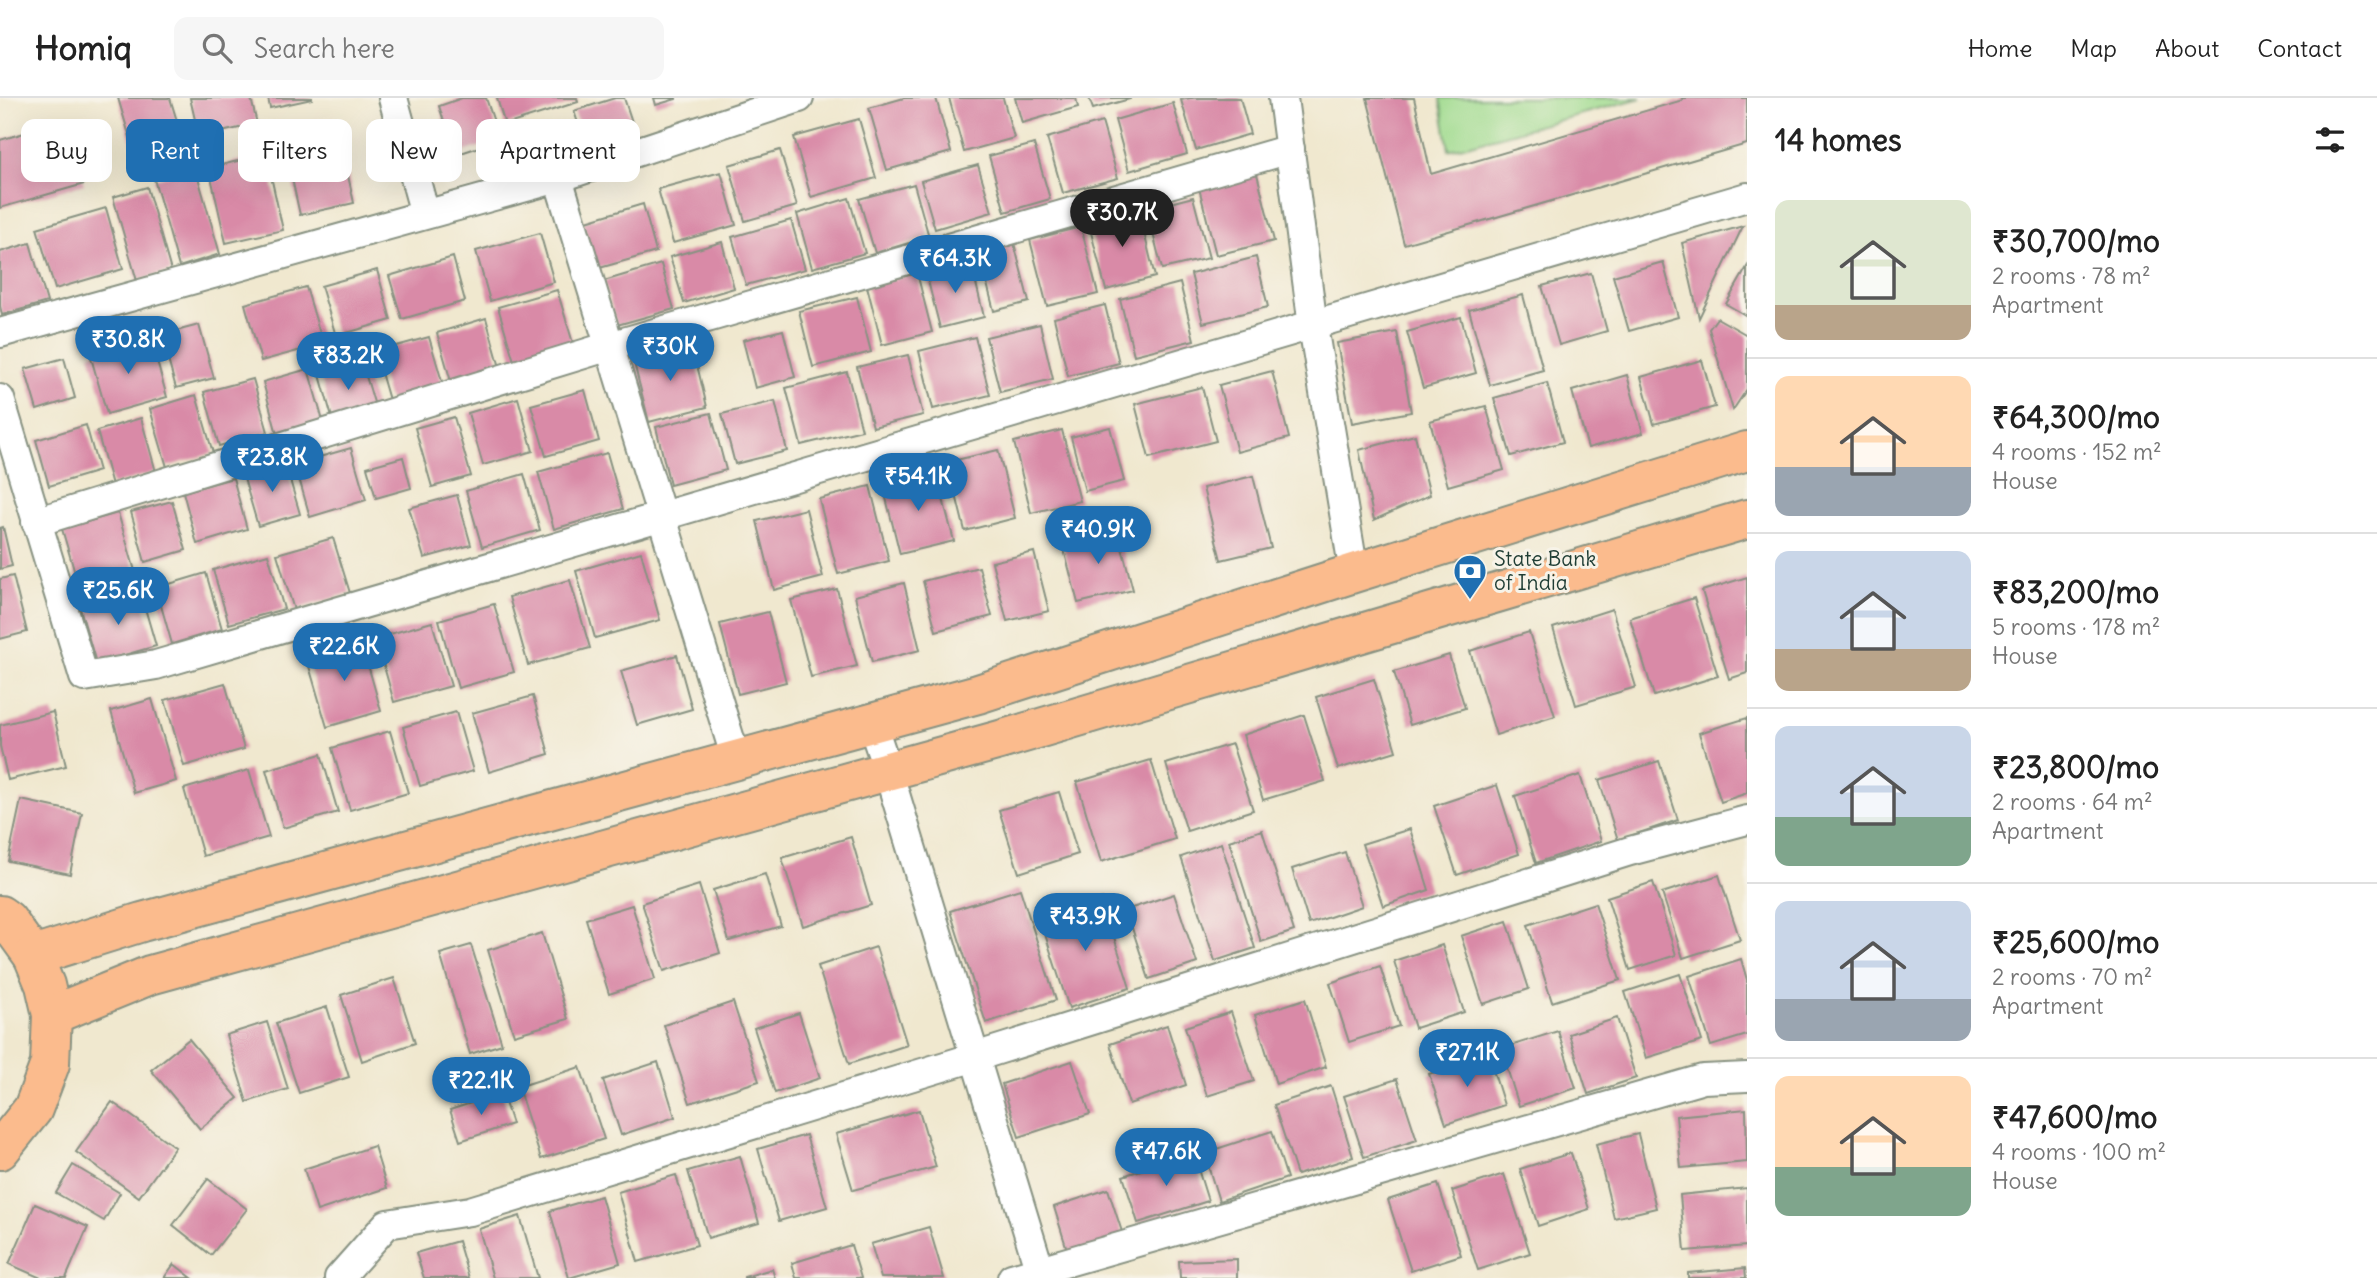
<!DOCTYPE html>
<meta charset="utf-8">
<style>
body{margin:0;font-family:Delius,sans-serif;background:#f6f6f6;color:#222;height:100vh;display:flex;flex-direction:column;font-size:26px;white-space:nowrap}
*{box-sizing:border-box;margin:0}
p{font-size:23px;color:#767676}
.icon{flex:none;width:38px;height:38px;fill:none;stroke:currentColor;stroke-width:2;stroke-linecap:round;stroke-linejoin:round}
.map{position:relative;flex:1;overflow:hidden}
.sheet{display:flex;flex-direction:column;background:#fff;width:630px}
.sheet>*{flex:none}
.banner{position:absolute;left:21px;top:21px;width:665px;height:63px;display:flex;gap:14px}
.price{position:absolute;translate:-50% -60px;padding:0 16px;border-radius:24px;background:#1f6fb2;color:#fff;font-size:23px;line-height:46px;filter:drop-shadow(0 2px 4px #0008)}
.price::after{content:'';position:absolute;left:50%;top:42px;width:21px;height:16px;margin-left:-10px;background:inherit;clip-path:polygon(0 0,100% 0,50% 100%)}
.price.active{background:#222;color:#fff}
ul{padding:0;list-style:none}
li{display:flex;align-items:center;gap:21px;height:175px;padding:0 28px}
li+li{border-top:2px solid #e0e0e0}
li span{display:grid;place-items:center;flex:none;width:196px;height:140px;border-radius:14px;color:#555}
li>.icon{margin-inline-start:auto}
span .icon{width:84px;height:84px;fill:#fffc;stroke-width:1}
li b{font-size:30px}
h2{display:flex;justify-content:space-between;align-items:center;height:84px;padding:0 28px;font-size:30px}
.pill{padding:0 24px;border-radius:14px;background:#fff;box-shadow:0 7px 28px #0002;font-size:24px;line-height:63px}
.pill.active{background:#1f6fb2;color:#fff}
header{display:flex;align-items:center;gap:42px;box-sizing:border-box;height:98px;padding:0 35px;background:#fff;border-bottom:2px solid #e0e0e0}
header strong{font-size:33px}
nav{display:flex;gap:38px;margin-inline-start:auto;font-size:24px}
.search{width:490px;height:63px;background:#f6f6f6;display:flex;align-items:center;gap:18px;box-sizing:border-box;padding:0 24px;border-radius:14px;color:#767676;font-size:26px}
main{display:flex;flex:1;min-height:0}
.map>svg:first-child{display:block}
.green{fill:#a0db8f;stroke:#608c62;stroke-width:2}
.building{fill:#d98aa7}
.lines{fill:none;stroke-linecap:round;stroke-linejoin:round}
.minor-casing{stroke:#889282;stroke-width:32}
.primary-casing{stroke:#889282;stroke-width:42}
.minor{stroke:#fff;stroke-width:28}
.primary{stroke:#fbbb8d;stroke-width:38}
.labels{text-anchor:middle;stroke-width:6;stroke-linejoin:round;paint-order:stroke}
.poi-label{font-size:21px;fill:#1f3d34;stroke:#f7f3e8;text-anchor:start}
</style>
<header>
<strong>Homiq</strong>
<div class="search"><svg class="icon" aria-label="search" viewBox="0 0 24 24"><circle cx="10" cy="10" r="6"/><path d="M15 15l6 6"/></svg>Search here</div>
<nav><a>Home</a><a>Map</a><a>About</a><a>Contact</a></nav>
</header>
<main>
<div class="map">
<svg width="1747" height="1180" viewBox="0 0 1747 1180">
<rect width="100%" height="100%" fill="#f7f3e8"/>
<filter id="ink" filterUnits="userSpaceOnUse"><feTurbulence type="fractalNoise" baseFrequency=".0143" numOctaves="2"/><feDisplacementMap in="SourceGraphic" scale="14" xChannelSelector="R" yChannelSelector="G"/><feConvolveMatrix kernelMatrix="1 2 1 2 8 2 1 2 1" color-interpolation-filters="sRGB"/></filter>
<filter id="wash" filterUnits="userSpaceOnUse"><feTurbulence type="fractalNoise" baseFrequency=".00686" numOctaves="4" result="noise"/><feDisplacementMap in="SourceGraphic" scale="28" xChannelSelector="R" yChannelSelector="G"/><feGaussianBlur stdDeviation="1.57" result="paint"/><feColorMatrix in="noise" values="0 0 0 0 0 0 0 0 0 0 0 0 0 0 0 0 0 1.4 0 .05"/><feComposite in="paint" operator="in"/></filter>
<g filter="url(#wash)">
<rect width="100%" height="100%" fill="#f0e8cf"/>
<path class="green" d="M1440,0H1641L1449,52Z"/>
<g id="blocks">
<g class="building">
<path d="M118,0H170L184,46L136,60Z"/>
<path d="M190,0H251L257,26L199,39Z"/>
<path d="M268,0H312V1L270,10Z"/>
<path d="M462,0H486L500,42L455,57L439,8Z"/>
<path d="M497,0H577L578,4L505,27Z"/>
<path d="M615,0H624L636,36L587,52L574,13Z"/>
<path d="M654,0H676V1L656,7Z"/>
<path d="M904,0H936L951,54L887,72L869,10Z"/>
<path d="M949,0H1003L1014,40L964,54Z"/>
<path d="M1015,0H1076L1078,9L1022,25Z"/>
<path d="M1089,0H1130V1L1093,11Z"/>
<path d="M1190,0H1240L1250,36L1196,52L1181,2Z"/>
<path d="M1367,0H1414L1431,76L1683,2L1682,0H1747V46L1404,146Z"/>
<path d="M1173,5L1187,56L1129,73L1115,22Z"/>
<path d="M859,21L876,80L811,99L794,39Z"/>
<path d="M66,23L84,86L0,110V42Z"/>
<path d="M1102,24L1118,80L1063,95L1047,40Z"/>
<path d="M338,31L354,105L300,117L284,44Z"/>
<path d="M1034,46L1050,101L1005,114L989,58Z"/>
<path d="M780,52L797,108L745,123L729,67Z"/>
<path d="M266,56L283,132L226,145L209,70Z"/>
<path d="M978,67L992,114L935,131L921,83Z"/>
<path d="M195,69L220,156L179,169L154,81Z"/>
<path d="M721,74L736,127L673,145L658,91Z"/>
<path d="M1257,76L1274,143L1216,157L1199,90Z"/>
<path d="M914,86L929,139L875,155L859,101Z"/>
<path d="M147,89L171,173L137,183L113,99Z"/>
<path d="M1193,99L1209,160L1162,171L1147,111Z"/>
<path d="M849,100L865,155L812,170L797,116Z"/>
<path d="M643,106L656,154L596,171L583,124Z"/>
<path d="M106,110L123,171L55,191L37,130Z"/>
<path d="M1138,110L1155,179L1106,192L1088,123Z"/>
<path d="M791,122L805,171L746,187L732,139Z"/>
<path d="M1743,128L1699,220L1682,145Z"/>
<path d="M1081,129L1098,196L1047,208L1030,142Z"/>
<path d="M540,135L554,184L490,203L476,153Z"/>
<path d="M722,144L734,190L684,205L670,159Z"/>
<path d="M30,145L47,204L2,217L0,208V154Z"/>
<path d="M1014,145L1029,204L994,213L979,154Z"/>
<path d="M453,159L465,203L402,221L389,178Z"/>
<path d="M1256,159L1268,209L1203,225L1191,176Z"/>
<path d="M971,164L984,219L940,230L926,175Z"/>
<path d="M1663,164L1678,219L1629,233L1613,178Z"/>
<path d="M661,166L674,211L617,227L604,183Z"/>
<path d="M1747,169V218L1726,206Z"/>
<path d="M377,172L391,222L336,238L321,188Z"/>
<path d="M917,175L932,234L882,247L867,188Z"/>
<path d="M1591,175L1607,233L1559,247L1542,188Z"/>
<path d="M1180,185L1194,242L1134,257L1120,201Z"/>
<path d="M306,189L323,246L261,263L245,206Z"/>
<path d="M557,192L573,245L514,263L498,209Z"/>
<path d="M1523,197L1543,272L1490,287L1469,212Z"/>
<path d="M857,199L871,254L813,269L799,213Z"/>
<path d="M1105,207L1119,265L1068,278L1054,220Z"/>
<path d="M1461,219L1476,275L1423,290L1407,234Z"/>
<path d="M486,220L501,273L452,287L437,235Z"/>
<path d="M1717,220L1747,237V291L1733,312L1709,231Z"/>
<path d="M1040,226L1053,281L1000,294L986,239Z"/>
<path d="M199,227L214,280L176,290L161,237Z"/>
<path d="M783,232L795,279L755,290L743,242Z"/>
<path d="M1397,234L1411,314L1352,325L1337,245Z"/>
<path d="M150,239L167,299L107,316L90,256Z"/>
<path d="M429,239L443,287L389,302L375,254Z"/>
<path d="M975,239L990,297L933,311L919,253Z"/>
<path d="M692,246L707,309L649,324L633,261Z"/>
<path d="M908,257L923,317L873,329L857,269Z"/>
<path d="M64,260L75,300L37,312L25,271Z"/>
<path d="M1702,262L1715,309L1654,326L1641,279Z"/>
<path d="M362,265L376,311L333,323L320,277Z"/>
<path d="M308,271L323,323L277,336L263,284Z"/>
<path d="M1272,273L1289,340L1237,354L1219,287Z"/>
<path d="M847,274L862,332L801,347L786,290Z"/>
<path d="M1627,277L1643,335L1588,350L1572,293Z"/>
<path d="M253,281L268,334L219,348L204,294Z"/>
<path d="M1547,285L1563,344L1511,358L1494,300Z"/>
<path d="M1202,289L1216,343L1149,360L1135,306Z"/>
<path d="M585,292L599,343L546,358L531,307Z"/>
<path d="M196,297L213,355L167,369L150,311Z"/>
<path d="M518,300L533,353L483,367L468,315Z"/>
<path d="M775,303L787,353L735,366L722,316Z"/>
<path d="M1486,308L1504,372L1448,388L1430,323Z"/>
<path d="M711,315L726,372L670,387L656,329Z"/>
<path d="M454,319L471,378L432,389L415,330Z"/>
<path d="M141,320L156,374L112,387L97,333Z"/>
<path d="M86,327L99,373L49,388L36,342Z"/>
<path d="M1110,329L1124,383L1085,393L1071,339Z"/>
<path d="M1062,332L1080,403L1031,415L1014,344Z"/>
<path d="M1415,337L1430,397L1374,422L1359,352Z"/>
<path d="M351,350L366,402L310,419L295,366Z"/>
<path d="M998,352L1015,420L965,433L948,364Z"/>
<path d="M607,355L623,411L554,431L538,374Z"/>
<path d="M403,359L411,390L376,400L367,369Z"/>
<path d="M285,365L300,416L258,428L243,377Z"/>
<path d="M936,374L954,443L900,456L883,388Z"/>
<path d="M524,376L540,432L482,449L466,393Z"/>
<path d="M1253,378L1271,450L1221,462L1203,390Z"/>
<path d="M233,380L247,431L197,446L183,394Z"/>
<path d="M870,388L889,463L838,476L819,401Z"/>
<path d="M457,397L471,447L424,460L409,410Z"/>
<path d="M172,403L186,452L145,464L131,414Z"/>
<path d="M806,411L823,479L774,492L757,423Z"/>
<path d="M118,415L138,483L82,499L62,431Z"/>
<path d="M3,429L12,468L0,471V430Z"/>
<path d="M1117,430L1133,492L1078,505L1062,444Z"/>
<path d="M333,440L350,495L294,512L277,456Z"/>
<path d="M641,454L660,522L595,540L576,473Z"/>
<path d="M1034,454L1049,513L1007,523L992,464Z"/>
<path d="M268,456L284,511L229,526L213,472Z"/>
<path d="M979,469L992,518L936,533L923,483Z"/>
<path d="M206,475L222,531L172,546L156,490Z"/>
<path d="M13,478L27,534L0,541V481Z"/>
<path d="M1747,479V575L1729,581L1702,493Z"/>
<path d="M570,482L590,550L528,567L509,499Z"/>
<path d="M904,485L920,552L872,564L855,498Z"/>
<path d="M837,491L857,568L811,579L791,502Z"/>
<path d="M140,493L156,548L96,565L80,510Z"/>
<path d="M1694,500L1718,578L1654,598L1630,520Z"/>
<path d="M494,506L514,574L458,590L439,522Z"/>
<path d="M1612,511L1636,589L1576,607L1553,530Z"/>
<path d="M768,514L786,584L738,596L720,526Z"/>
<path d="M432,524L451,588L394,604L376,540Z"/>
<path d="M1529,534L1555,618L1496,637L1470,553Z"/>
<path d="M361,542L381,613L327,629L306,558Z"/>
<path d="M677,557L692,611L637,627L621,573Z"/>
<path d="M1449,557L1465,610L1410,627L1394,574Z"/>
<path d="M1374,581L1396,653L1338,671L1316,599Z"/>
<path d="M225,585L244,651L184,668L165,602Z"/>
<path d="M533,598L549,656L489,674L472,615Z"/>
<path d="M152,601L176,683L134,695L111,613Z"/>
<path d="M53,614L66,668L8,682L0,648V627Z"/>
<path d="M456,614L473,673L420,688L403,629Z"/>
<path d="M1304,617L1325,683L1263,702L1243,637Z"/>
<path d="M1747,620V695L1721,704L1699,635Z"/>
<path d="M390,633L408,695L350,712L332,650Z"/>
<path d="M1232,646L1253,712L1187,733L1166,666Z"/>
<path d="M321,656L338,714L283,730L266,672Z"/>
<path d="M1151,662L1175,741L1101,764L1077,684Z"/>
<path d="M1659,663L1678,722L1618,742L1599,682Z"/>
<path d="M249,672L269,739L203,758L184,691Z"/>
<path d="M1580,677L1601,743L1536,765L1515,698Z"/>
<path d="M1497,687L1519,756L1457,777L1434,708Z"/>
<path d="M1059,694L1078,756L1019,775L999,712Z"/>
<path d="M21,702L82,715L70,776L8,763Z"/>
<path d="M1410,731L1429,792L1383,808L1362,746Z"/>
<path d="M1262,732L1294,833L1261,844L1229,743Z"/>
<path d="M851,739L871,807L803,828L782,760Z"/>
<path d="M1221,745L1255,850L1215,863L1181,759Z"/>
<path d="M1345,754L1362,808L1309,826L1292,771Z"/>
<path d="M765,776L781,828L729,843L713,792Z"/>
<path d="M1719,777L1740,842L1683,860L1662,795Z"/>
<path d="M1653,784L1676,857L1630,872L1607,799Z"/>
<path d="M699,787L720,855L664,873L642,805Z"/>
<path d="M1020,791L1056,902L986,925L950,813Z"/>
<path d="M1174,796L1197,865L1149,881L1126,812Z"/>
<path d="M1102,801L1130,890L1069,910L1040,821Z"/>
<path d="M1595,805L1620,882L1552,904L1528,827Z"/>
<path d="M632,807L655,881L609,896L586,821Z"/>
<path d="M1507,823L1529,891L1483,906L1461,838Z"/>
<path d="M542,835L568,921L514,937L488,852Z"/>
<path d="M471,847L502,946L470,956L440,856Z"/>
<path d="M1442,847L1464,914L1415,930L1394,863Z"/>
<path d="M876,849L907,947L849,966L818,868Z"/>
<path d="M1741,861L1747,882V937L1711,948L1689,878Z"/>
<path d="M1380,868L1399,928L1349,944L1330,885Z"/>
<path d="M1680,876L1702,943L1646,960L1625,894Z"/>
<path d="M394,880L415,945L362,963L341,897Z"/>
<path d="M1305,901L1326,969L1276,986L1255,917Z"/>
<path d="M733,904L759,983L690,1005L664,927Z"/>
<path d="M327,909L349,979L299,995L276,925Z"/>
<path d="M1231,914L1254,983L1207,998L1185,929Z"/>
<path d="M799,915L820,980L775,995L754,930Z"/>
<path d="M1617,920L1636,980L1588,996L1569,936Z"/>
<path d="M267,924L288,991L247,1004L226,937Z"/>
<path d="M1167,927L1186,987L1129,1006L1110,946Z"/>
<path d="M1558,933L1576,990L1519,1008L1501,951Z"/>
<path d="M189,941L238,1000L200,1031L151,972Z"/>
<path d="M1488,956L1504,1007L1446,1026L1429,976Z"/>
<path d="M1072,963L1090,1016L1019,1039L1002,986Z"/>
<path d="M658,964L675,1019L621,1037L603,982Z"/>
<path d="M580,969L604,1041L541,1061L518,989Z"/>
<path d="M1397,981L1417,1042L1364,1059L1344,998Z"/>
<path d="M1331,988L1353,1059L1297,1077L1274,1007Z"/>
<path d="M502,995L512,1026L460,1043L450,1012Z"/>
<path d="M112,1004L175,1049L139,1099L76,1054Z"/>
<path d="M1746,1011L1747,1064L1681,1070L1676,1018Z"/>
<path d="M919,1012L936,1069L853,1092L836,1036Z"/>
<path d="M1272,1033L1287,1080L1219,1103L1204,1055Z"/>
<path d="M1638,1036L1656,1110L1614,1120L1596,1046Z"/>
<path d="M806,1037L827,1109L779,1123L758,1051Z"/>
<path d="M374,1048L387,1090L317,1113L304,1071Z"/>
<path d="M1193,1055L1208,1103L1138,1125L1123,1078Z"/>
<path d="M1571,1055L1589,1111L1538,1128L1520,1071Z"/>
<path d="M740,1058L759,1125L708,1140L688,1073Z"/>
<path d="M73,1067L120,1095L104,1123L56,1095Z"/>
<path d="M1504,1076L1530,1155L1478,1172L1452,1093Z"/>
<path d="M676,1077L697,1147L638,1164L618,1094Z"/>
<path d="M208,1081L247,1111L211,1157L173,1127Z"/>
<path d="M1438,1086L1461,1157L1411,1173L1388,1102Z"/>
<path d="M1747,1090V1148L1685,1153L1680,1097Z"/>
<path d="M1108,1091L1124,1140L1069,1158L1054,1109Z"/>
<path d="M601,1098L620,1165L569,1180L550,1113Z"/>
<path d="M35,1106L88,1129L66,1180H41L9,1166Z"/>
<path d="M520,1118L538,1180H493L479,1131Z"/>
<path d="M929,1129L944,1180H881L871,1146Z"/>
<path d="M458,1143L469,1180H424L416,1155Z"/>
<path d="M851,1147L861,1180H796L792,1165Z"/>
<path d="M1237,1161V1180H1180L1179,1163Z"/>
<path d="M174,1166L192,1180H164Z"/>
<path d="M1745,1170L1746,1180H1688V1175Z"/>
<path d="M772,1171L775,1180H744V1179Z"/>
</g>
</g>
</g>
<g filter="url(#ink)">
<use href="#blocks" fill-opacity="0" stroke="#889282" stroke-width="2"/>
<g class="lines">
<defs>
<g id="minor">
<path d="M393,0L425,116"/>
<path d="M1283,0L1313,228L1354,475"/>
<path d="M558,80L736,661"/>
<path d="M0,235L558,80L799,0"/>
<path d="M0,301L84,579L156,567L1747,99"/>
<path d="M36,424L610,248L1290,51"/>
<path d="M872,626L888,673L1042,1180"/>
<path d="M339,1180L387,1126L470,1113L975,959L1630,753L1747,722"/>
<path d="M1012,1180L1703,981L1747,979"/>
</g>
<g id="primary">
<path d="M0,817L7,822L33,858L45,887L52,917L50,966L33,1011L0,1052"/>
<path d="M33,858L142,824L978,596L1354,475L1747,353"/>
<path d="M52,917L150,877L1000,642L1747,421"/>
</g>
</defs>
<use href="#minor" class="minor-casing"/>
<use href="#primary" class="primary-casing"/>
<use href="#minor" class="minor"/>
<use href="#primary" class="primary"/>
</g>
</g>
<defs>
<symbol id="bank-pin" viewBox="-11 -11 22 30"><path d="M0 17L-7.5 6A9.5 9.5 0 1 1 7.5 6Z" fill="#1f6fb2" stroke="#f7f3e8"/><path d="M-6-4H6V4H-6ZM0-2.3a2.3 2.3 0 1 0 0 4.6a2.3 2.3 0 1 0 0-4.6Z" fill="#fff"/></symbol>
</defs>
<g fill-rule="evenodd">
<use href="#bank-pin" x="1451" y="454" width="38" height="52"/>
</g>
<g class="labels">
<g class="poi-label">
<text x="1494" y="468">State Bank<tspan x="1494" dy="24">of India</tspan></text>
</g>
</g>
</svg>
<b class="price active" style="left:1122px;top:151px">₹30.7K</b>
<b class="price" style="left:955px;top:197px">₹64.3K</b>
<b class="price" style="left:128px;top:278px">₹30.8K</b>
<b class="price" style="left:670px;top:285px">₹30K</b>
<b class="price" style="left:348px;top:294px">₹83.2K</b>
<b class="price" style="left:272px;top:396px">₹23.8K</b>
<b class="price" style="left:918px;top:415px">₹54.1K</b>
<b class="price" style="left:1098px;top:468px">₹40.9K</b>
<b class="price" style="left:118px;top:529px">₹25.6K</b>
<b class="price" style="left:344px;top:585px">₹22.6K</b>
<b class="price" style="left:1085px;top:855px">₹43.9K</b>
<b class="price" style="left:1467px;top:991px">₹27.1K</b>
<b class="price" style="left:481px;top:1019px">₹22.1K</b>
<b class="price" style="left:1166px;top:1090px">₹47.6K</b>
<div class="banner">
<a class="pill">Buy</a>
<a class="pill active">Rent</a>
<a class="pill">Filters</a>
<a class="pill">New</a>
<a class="pill">Apartment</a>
</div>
</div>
<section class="sheet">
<h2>14 homes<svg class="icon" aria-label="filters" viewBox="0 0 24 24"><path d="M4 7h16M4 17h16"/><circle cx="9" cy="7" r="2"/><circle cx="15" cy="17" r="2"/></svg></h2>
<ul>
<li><span style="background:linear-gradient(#dfe7d0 75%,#b9a48a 0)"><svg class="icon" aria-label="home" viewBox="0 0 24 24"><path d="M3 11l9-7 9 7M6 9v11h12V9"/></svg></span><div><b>₹30,700/mo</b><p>2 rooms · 78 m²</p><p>Apartment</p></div></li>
<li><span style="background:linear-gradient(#ffd9b3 65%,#9aa5b1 0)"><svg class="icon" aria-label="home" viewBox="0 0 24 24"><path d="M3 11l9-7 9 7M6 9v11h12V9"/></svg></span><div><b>₹64,300/mo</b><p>4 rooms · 152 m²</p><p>House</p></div></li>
<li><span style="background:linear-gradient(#c9d6e8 70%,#b9a48a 0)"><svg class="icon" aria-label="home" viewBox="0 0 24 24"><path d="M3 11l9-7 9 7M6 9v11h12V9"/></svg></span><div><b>₹83,200/mo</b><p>5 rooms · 178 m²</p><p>House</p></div></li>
<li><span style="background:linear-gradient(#c9d6e8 65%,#7fa58c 0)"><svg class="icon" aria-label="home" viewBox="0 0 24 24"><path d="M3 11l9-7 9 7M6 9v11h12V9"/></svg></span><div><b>₹23,800/mo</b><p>2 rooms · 64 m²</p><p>Apartment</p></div></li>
<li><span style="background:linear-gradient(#c9d6e8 70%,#9aa5b1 0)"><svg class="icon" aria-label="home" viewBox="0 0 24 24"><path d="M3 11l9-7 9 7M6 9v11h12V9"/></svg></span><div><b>₹25,600/mo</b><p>2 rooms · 70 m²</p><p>Apartment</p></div></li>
<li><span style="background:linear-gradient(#ffd9b3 65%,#7fa58c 0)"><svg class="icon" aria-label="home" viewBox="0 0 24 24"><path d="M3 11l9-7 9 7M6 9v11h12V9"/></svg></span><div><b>₹47,600/mo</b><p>4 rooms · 100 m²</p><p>House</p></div></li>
</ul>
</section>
</main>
